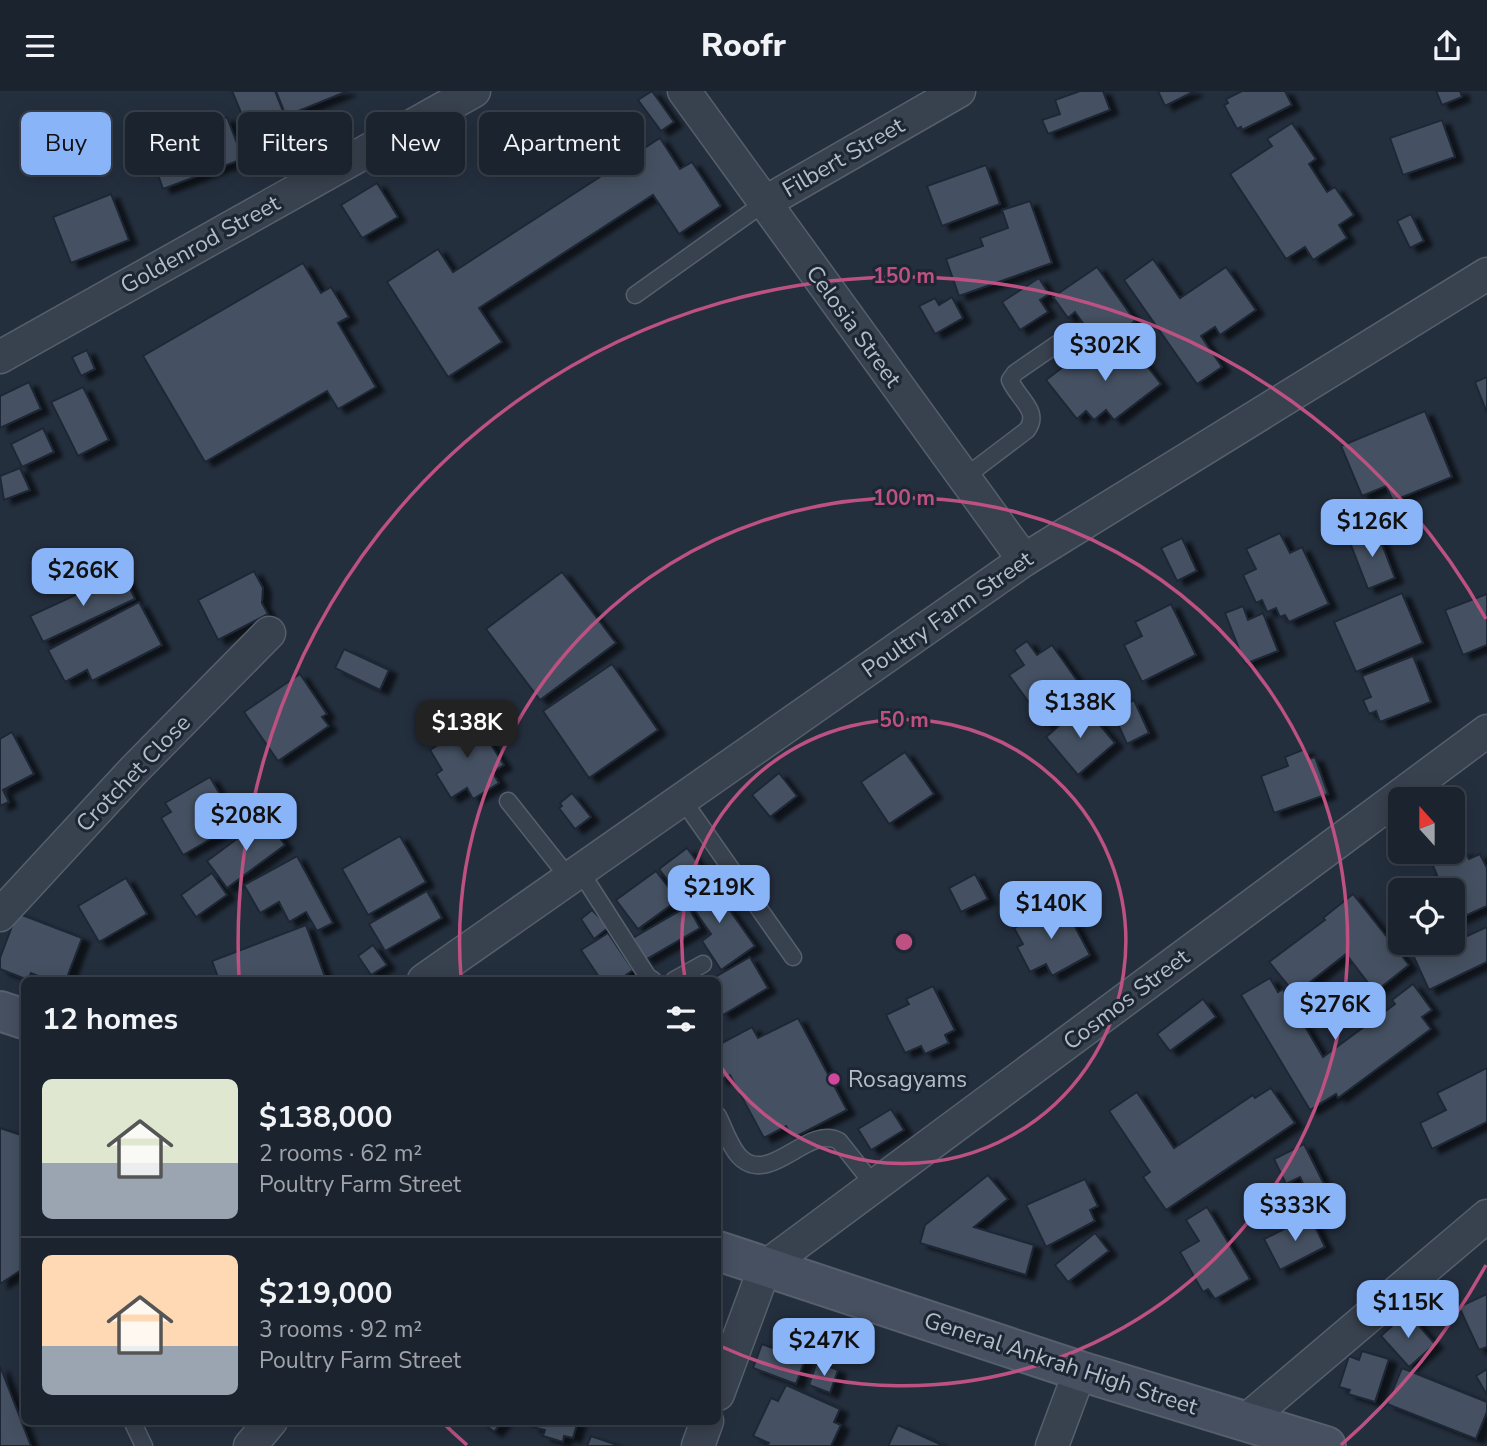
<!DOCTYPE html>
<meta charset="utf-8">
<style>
body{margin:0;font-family:"Nunito Sans",sans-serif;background:#282f3a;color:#f1f3f6;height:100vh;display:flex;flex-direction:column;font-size:26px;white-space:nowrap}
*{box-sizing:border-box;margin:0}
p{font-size:23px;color:#a0a4aa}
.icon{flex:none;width:38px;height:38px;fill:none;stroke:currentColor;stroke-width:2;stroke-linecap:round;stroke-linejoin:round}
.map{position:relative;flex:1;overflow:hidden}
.side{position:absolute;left:21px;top:886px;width:700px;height:448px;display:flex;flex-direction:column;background:#1b232e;border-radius:10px;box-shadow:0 4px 18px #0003,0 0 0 2px #39404a}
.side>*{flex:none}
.banner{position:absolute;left:21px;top:21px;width:700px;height:63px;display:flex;gap:14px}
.needle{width:46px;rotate:339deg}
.fabs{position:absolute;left:1388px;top:696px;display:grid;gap:14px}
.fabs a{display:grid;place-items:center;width:77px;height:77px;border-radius:10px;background:#1b232e;box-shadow:0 4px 18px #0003,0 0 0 2px #39404a;font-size:35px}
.price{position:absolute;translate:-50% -60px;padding:0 16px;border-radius:14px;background:#8ab4f8;color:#111;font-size:23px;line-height:46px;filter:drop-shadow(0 2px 4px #0008)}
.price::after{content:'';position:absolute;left:50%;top:42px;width:21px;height:16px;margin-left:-10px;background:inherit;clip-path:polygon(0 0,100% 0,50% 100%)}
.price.current{background:#222;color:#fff}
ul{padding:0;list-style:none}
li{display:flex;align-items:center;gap:21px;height:175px;padding:0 21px}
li+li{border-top:2px solid #39404a}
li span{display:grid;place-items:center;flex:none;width:196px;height:140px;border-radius:10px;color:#555}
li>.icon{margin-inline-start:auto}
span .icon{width:84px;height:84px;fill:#fffc;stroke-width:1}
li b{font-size:30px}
h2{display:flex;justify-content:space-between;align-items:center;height:84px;padding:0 21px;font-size:30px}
.chip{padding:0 24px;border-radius:10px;background:#1b232e;box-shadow:0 4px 18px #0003,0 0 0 2px #39404a;font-size:24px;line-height:63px}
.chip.current{background:#8ab4f8;color:#111}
header{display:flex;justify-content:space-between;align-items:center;height:91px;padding:0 21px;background:#1b232e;font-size:32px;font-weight:800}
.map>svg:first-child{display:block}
.building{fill:#455162;stroke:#1f2835;stroke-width:2;filter:url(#shadow)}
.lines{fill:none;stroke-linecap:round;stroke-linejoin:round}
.lane-casing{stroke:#565f6c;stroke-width:19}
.street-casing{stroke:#565f6c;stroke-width:35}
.secondary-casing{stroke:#565f6c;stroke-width:42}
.lane{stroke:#38414e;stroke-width:16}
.street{stroke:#38414e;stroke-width:32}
.secondary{stroke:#465061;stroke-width:38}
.ring{fill:none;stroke:#bd5182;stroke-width:3.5}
.hotel-dot{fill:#d1479c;stroke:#1d2633;stroke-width:2.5}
.labels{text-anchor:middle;stroke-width:6;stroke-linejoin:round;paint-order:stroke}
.street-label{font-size:23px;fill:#b4bcc9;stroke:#1d2633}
.poi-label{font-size:23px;fill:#b4bcc9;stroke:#1d2633;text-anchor:start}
.centre{fill:#bd5182;stroke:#1d2633;stroke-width:3.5}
.ring-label{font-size:21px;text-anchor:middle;font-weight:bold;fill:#bd5182;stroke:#1d2633;stroke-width:6;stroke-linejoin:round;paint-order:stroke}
</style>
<header><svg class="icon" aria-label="menu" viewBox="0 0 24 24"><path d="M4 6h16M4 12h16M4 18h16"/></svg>Roofr<svg class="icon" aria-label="share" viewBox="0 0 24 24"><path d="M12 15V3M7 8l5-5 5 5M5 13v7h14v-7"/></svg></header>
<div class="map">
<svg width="1487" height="1355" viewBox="0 0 1487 1355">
<defs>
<filter id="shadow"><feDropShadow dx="8" dy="4.5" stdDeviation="2" flood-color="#0009"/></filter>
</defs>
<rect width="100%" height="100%" fill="#242f3e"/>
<g class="building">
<path d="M232,0H275L297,56L261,70Z"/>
<path d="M276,0H348L286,25Z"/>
<path d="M652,0L674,31L661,40L638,9Z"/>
<path d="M1080,0H1103L1110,19L1048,43L1042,29L1060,23L1055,9Z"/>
<path d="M1158,0H1195L1165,15Z"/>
<path d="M1242,0H1285L1292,14L1242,39L1241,36L1237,38L1224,14L1228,12L1226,8Z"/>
<path d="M1436,0H1460L1462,6L1442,14Z"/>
<path d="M227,26L243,68L163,98L148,55Z"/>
<path d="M1442,29L1455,66L1403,84L1390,47Z"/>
<path d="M1292,32L1316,68L1309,73L1327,101L1335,96L1354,124L1339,134L1347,147L1313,169L1305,156L1286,168L1230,83L1272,55L1267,48Z"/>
<path d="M660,47L680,78L692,71L721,115L679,143L653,104L479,217L502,251L448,286L387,191L438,158L453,181Z"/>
<path d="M986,74L1000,113L942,135L927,95Z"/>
<path d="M377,92L398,126L362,147L341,114Z"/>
<path d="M111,103L129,149L71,172L53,126Z"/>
<path d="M1030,110L1052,172L959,205L946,168L983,155L980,147L1008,137L1002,119Z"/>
<path d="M1411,123L1424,150L1410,157L1397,130Z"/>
<path d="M1153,168L1180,207L1226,176L1256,219L1220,244L1215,236L1201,245L1222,276L1197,293L1124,189Z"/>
<path d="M303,172L321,202L331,196L349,226L338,232L376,296L338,318L327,300L205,371L143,265Z"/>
<path d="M1097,176L1135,230L1099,255L1075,221L1068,227L1053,206Z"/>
<path d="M1039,187L1049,203L1040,209L1048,221L1020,239L1002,211Z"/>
<path d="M952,206L963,227L935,243L919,215L935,207L939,214Z"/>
<path d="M1126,248L1161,293L1114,329L1106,319L1094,329L1086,320L1077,328L1046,289L1080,263L1091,276Z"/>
<path d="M87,259L95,278L81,285L72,266Z"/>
<path d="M1487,286V322L1475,291Z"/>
<path d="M29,291L41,318L0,337V305Z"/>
<path d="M83,296L109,349L78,365L51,311Z"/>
<path d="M1425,320L1452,386L1393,410L1386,395L1362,405L1341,355Z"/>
<path d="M43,337L54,361L22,376L11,353Z"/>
<path d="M20,377L30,399L4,409L0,385Z"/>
<path d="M1376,438L1395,487L1368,498L1349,449Z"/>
<path d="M1280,442L1290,462L1302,456L1329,513L1289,531L1285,524L1280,526L1276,517L1267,521L1262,509L1256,512L1243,484L1256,478L1246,458Z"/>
<path d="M1182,447L1197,480L1177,490L1161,457Z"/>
<path d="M254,480L263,497L262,512L268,523L218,549L198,509Z"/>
<path d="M562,481L616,552L540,609L486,538Z"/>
<path d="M123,482L135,508L43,551L30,525Z"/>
<path d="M1402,502L1423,552L1356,581L1334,531Z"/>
<path d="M1487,503V554L1463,564L1445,519Z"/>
<path d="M139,511L162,554L92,590L87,579L65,591L48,559Z"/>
<path d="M1171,513L1196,564L1142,591L1124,554L1142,545L1135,531Z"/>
<path d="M1243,515L1248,529L1263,522L1278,560L1245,573L1225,522Z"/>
<path d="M1027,550L1037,564L1052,554L1088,605L1046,635L1009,584L1024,574L1014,559Z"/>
<path d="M344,558L389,579L380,599L335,577Z"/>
<path d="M1413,565L1431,611L1380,631L1376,620L1369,623L1363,609L1371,606L1362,585Z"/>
<path d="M612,573L658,639L589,687L543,620Z"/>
<path d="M300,583L327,623L322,626L329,635L278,670L244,621Z"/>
<path d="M1134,609L1149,642L1127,653L1112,620Z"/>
<path d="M1083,614L1115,652L1078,684L1046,646Z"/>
<path d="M470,620L504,674L492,681L499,692L473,708L467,697L451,707L436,683L442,679L430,659L463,638L457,629Z"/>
<path d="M12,641L34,683L3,699L9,711L0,715V648Z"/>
<path d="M1305,658L1309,668L1315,666L1328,703L1274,722L1261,685L1288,675L1285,666Z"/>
<path d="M905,661L934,703L889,733L861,691Z"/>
<path d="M779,682L797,705L770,726L752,704Z"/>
<path d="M210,686L237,733L183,764L161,727L171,721L165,712Z"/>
<path d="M572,702L591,726L575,738L559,717L562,715L560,712Z"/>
<path d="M265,727L285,754L227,797L207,770Z"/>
<path d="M400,745L426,791L368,824L342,778Z"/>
<path d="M687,757L703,779L676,800L659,778Z"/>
<path d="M1465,760L1469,768L1480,763L1487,777V815L1452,831V800L1406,799L1437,784L1433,775Z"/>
<path d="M297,765L333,832L317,840L306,821L289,831L279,811L260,822L244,794Z"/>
<path d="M656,780L678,809L638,838L616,809Z"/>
<path d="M212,782L227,804L196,826L181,804Z"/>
<path d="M975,783L988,808L961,821L949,797Z"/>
<path d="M126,787L147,823L99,851L78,815Z"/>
<path d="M707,787L755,855L721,879L702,850L711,843L684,804Z"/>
<path d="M427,800L442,827L385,860L369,833Z"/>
<path d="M1353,803L1409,874L1375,901L1346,863L1295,903L1269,871L1325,829L1323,827Z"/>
<path d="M1062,811L1090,864L1052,885L1046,873L1030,881L1017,856L1023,853L1014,837Z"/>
<path d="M688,815L700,837L645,869L633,847Z"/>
<path d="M592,819L609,836L594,848L581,828Z"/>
<path d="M17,822L82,847L66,889H48L31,882L28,889L0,878V867Z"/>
<path d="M306,834L325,886L316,889H219L212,870Z"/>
<path d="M1487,836V871L1429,899L1413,864L1438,852H1452V845L1460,841L1463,847Z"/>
<path d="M608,842L633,879L619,889H601L581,859Z"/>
<path d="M373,854L387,874L371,884L358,865Z"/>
<path d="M750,866L768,897L723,924L718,916V889H710Z"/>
<path d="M1270,887L1278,901L1283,898L1323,966L1395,913L1392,909L1413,893L1432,919L1422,926L1431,938L1338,1007L1336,1003L1310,1019L1241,904Z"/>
<path d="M933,895L955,939L945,944L949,952L925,963L921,955L905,962L886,924L909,913L906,908Z"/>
<path d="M1203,908L1216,926L1170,960L1157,943Z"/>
<path d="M798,927L847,1019L793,1047L786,1035L764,1047L730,984L720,989L718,984V954L752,936L758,947Z"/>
<path d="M1487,977V1031L1432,1058L1420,1032L1446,1019L1437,1002Z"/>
<path d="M1271,997L1295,1032L1166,1119L1143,1086L1150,1081L1109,1020L1137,1001L1174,1057L1253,1004L1255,1007Z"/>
<path d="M891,1018L904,1039L871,1059L858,1038Z"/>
<path d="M0,1037L24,1045V1177L0,1193Z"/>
<path d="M1304,1053L1330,1105L1313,1113L1300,1086L1286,1093L1274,1068Z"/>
<path d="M988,1084L1008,1108L974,1136L1034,1154L1026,1184L920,1152L925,1134Z"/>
<path d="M1085,1088L1098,1115L1090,1119L1095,1130L1046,1156L1026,1114Z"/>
<path d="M1207,1116L1250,1188L1215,1208L1208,1198L1203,1201L1180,1161L1199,1150L1186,1129Z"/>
<path d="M1310,1125L1325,1156L1280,1179L1264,1148Z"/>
<path d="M1095,1142L1109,1160L1068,1191L1055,1174Z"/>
<path d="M1487,1203V1256L1479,1259L1459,1216Z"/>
<path d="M1407,1221L1435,1253L1409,1276L1381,1245Z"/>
<path d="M762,1253L805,1269L796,1293L753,1277Z"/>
<path d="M1362,1260L1389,1268L1375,1311L1348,1303L1350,1299L1339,1296L1349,1265L1359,1269Z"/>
<path d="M817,1271L838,1279L830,1302L809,1294Z"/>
<path d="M0,1275L31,1355H0Z"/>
<path d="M1402,1277L1487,1311V1321L1476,1348L1387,1313Z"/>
<path d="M1487,1278V1304L1476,1285Z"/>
<path d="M786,1294L840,1318L834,1331L841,1334L831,1355H767L769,1352L753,1345L771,1307L778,1310Z"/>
<path d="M481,1330H503L494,1341Z"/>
<path d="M534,1330H578L573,1347L564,1345L563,1351L543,1345L545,1339L532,1336Z"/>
<path d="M898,1334L944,1355H888Z"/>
<path d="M591,1345L620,1355H587Z"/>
</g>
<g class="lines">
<defs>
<g id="lane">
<path d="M635,204L764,112"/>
<path d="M965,386L1027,339C1041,320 1018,308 1010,289L1015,282L1060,251"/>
<path d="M682,708L793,866"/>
<path d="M508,710L569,787"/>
<path d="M580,780L648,886L653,889"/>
<path d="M674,889L703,873"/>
<path d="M718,1025C724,1037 731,1059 742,1068C772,1093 809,1033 839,1050L874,1094"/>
<path d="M132,1330L144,1355"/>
</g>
<g id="street">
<path d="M684,0L1024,469"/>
<path d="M764,112L959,0"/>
<path d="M0,266L474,0"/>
<path d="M0,824L133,680L269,542"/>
<path d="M424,889L1024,469L1487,183"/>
<path d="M718,1303L765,1176L1487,640"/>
<path d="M1244,1331L1487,1125"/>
<path d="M250,1355L271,1330"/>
<path d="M698,1355L707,1330"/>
<path d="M1052,1355L1080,1280"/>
</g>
<g id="secondary">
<path d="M0,920L24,928"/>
<path d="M718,1160L1080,1280L1326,1355"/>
</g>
</defs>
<use href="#lane" class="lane-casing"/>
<use href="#street" class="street-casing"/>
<use href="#secondary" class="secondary-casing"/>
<use href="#lane" class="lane"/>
<use href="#street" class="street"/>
<use href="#secondary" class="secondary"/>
</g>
<g class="ring">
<path d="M685 888A222 222 0 1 1 718 972"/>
<path d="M461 886A444 444 0 1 1 720 1255"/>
<path d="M1486 1174A666 666 0 0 1 1341 1354M467 1354A666 666 0 0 1 441 1330M239 886A666 666 0 0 1 1486 528"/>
</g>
<circle class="hotel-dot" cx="834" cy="988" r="7"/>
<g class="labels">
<g class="street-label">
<text transform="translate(843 66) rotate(-30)" y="8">Filbert Street</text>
<text transform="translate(200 153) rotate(-29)" y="8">Goldenrod Street</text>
<text transform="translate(854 235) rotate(54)" y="8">Celosia Street</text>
<text transform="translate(947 523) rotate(-35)" y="8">Poultry Farm Street</text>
<text transform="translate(133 682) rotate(-46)" y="8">Crotchet Close</text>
<text transform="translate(1126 908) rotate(-37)" y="8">Cosmos Street</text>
<text transform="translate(1061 1272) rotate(18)" y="8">General Ankrah High Street</text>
</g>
<g class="poi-label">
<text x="848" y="996">Rosagyams</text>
</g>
</g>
<circle cx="904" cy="851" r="10" class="centre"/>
<g class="ring-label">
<text x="904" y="192">150 m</text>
<text x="904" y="414">100 m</text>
<text x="904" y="636">50 m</text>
</g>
</svg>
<div class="fabs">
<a><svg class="needle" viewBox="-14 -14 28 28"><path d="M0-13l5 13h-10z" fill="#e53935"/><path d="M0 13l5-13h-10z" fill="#a0a4aa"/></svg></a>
<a><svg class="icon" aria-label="locate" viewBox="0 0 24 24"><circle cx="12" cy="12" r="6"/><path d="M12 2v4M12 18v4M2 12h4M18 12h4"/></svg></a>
</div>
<b class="price" style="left:1105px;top:292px">$302K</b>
<b class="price" style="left:1372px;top:468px">$126K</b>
<b class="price" style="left:83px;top:517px">$266K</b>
<b class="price" style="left:1080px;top:649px">$138K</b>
<b class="price current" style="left:467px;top:669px">$138K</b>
<b class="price" style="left:246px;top:762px">$208K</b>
<b class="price" style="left:719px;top:834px">$219K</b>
<b class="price" style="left:1051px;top:850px">$140K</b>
<b class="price" style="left:1335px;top:951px">$276K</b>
<b class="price" style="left:1295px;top:1152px">$333K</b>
<b class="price" style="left:1408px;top:1249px">$115K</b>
<b class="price" style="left:824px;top:1287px">$247K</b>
<div class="banner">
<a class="chip current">Buy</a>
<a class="chip">Rent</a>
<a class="chip">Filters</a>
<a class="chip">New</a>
<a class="chip">Apartment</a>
</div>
<section class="side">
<h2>12 homes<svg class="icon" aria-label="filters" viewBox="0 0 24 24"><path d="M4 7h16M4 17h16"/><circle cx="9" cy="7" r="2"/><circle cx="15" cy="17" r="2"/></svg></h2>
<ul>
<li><span style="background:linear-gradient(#dfe7d0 60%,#9aa5b1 0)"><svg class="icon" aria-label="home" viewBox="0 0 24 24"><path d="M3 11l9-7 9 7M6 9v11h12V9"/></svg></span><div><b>$138,000</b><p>2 rooms · 62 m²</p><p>Poultry Farm Street</p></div></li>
<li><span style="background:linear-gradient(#ffd9b3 65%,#9aa5b1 0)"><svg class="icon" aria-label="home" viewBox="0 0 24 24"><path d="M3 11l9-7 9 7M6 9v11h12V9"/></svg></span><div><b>$219,000</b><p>3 rooms · 92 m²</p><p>Poultry Farm Street</p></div></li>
</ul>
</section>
</div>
